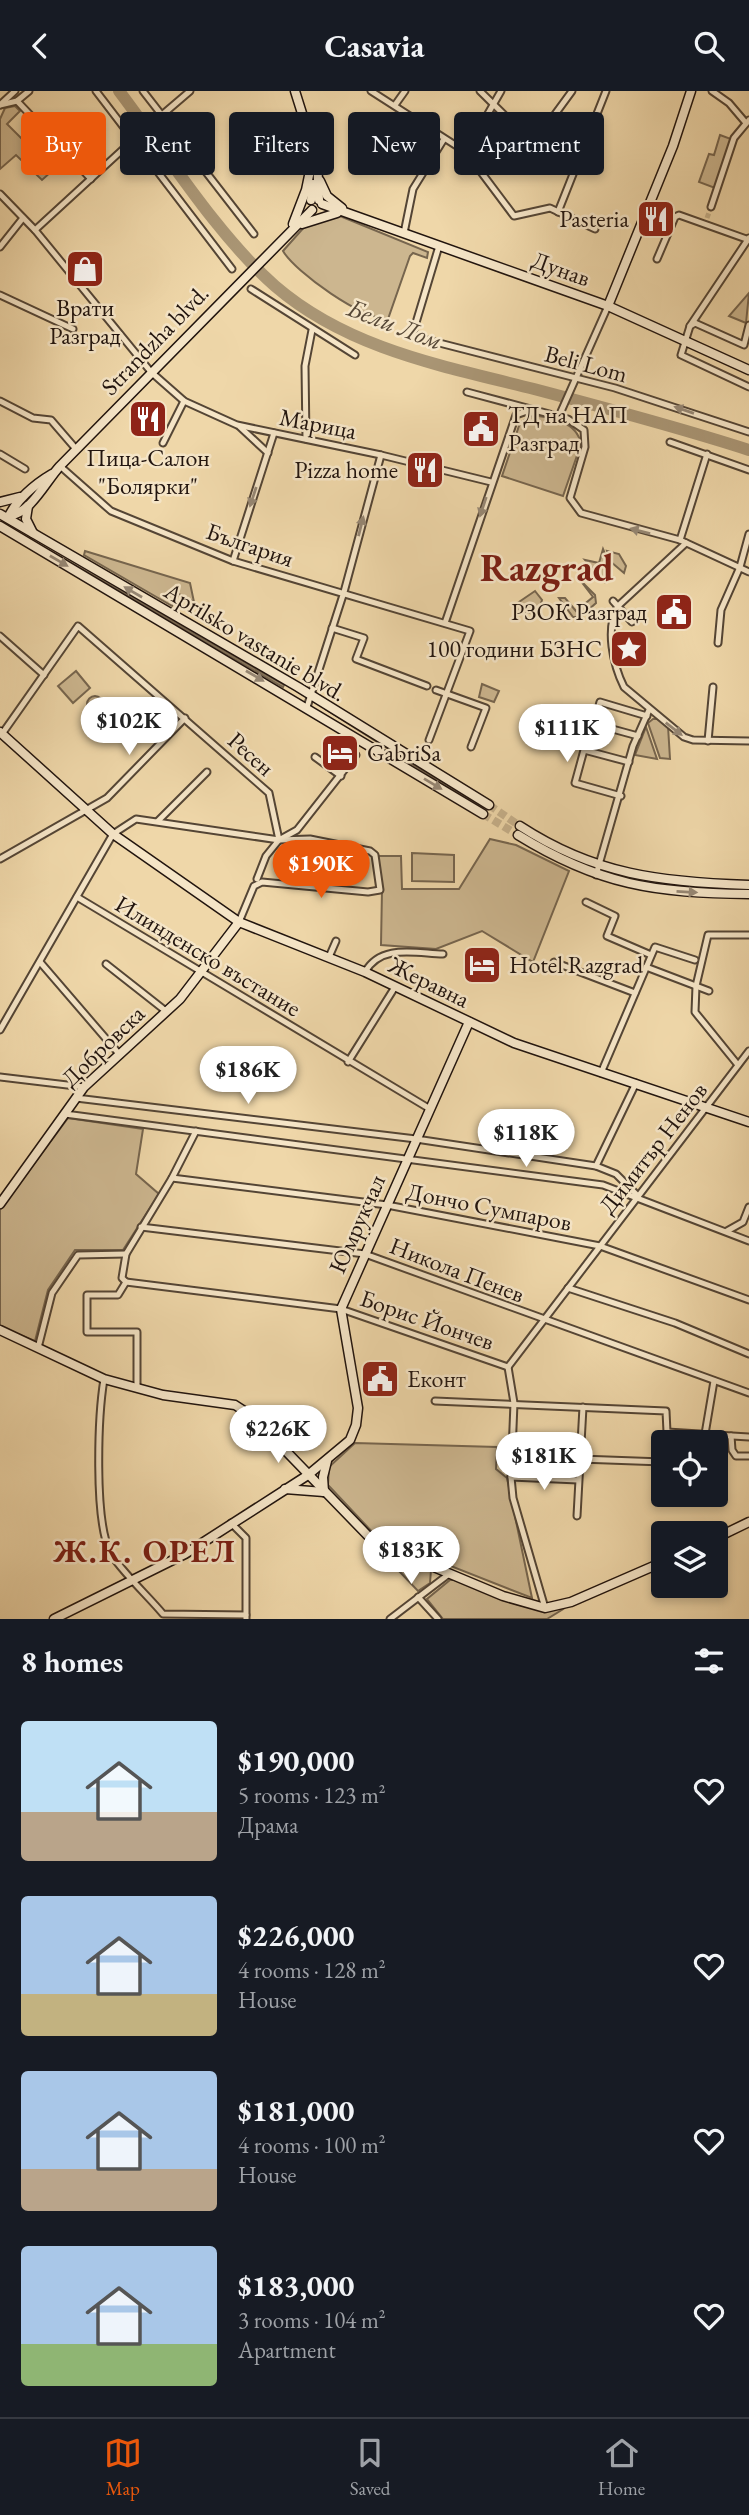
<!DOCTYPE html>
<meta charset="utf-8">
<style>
body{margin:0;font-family:"EB Garamond",serif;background:#20242c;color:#f1f3f6;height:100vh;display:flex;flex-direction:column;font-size:26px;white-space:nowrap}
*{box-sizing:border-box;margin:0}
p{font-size:23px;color:#9ea1a6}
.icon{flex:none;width:38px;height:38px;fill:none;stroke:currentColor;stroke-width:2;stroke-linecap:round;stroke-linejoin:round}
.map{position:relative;height:1528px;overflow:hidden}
.side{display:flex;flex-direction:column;background:#171b24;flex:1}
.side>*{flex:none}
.top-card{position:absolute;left:21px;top:21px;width:707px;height:63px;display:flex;gap:14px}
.controls{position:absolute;left:651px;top:1339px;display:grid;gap:14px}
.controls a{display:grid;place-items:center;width:77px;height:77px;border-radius:7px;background:#171b24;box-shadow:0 4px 10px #0003;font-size:35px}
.price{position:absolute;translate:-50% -60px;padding:0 16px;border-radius:24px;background:#fff;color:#222;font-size:23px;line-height:46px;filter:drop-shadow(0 2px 4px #0008)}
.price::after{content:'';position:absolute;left:50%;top:42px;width:21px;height:16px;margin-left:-10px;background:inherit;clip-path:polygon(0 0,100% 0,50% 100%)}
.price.active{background:#ea580c;color:#fff}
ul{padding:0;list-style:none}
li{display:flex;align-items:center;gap:21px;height:175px;padding:0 21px}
li span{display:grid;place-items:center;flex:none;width:196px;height:140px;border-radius:7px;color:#555}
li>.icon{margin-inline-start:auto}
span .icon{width:84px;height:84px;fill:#fffc;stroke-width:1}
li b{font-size:30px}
h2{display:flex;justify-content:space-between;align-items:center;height:84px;padding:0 21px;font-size:30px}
.pill{padding:0 24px;border-radius:7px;background:#171b24;box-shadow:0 4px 10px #0003;font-size:24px;line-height:63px}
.pill.active{background:#ea580c;color:#fff}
header{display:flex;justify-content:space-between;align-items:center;height:91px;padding:0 21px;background:#171b24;font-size:32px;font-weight:700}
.dock{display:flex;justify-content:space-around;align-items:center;height:98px;border-top:2px solid #363941;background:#171b24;font-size:19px;color:#9ea1a6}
.dock a{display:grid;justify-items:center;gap:4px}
.dock .active{color:#ea580c}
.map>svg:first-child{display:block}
.green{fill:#ccb68f;stroke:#76654e;stroke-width:2}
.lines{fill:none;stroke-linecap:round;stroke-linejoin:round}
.river{stroke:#a99574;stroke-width:12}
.street-tunnel{stroke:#c6b08a;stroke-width:5;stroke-dasharray:5 2.5;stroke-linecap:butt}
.secondary-tunnel{stroke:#c6b08a;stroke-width:8;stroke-dasharray:8 4;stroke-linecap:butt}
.street-casing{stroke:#544535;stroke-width:9}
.secondary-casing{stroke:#21140e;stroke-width:11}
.street{stroke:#f5e5c7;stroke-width:5}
.secondary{stroke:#f5e5c7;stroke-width:8}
.oneway{fill:#968774}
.labels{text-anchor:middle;stroke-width:5;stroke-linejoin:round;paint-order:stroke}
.poi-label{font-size:24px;fill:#21140e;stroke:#f5e5c7;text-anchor:end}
.street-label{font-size:24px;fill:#21140e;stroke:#f5e5c7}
.water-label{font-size:26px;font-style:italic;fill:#574837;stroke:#f5e5c7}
.district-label{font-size:32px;font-weight:bold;letter-spacing:2px;fill:#7a1f14;stroke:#f5e5c7}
.town-label{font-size:38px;font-weight:bold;fill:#7a1f14;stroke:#f5e5c7}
</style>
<header><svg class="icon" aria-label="back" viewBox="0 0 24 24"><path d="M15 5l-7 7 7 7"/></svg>Casavia<svg class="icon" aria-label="search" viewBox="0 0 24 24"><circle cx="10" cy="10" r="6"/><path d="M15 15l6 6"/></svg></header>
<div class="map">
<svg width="749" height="1528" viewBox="0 0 749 1528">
<rect width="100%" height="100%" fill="#efd7a9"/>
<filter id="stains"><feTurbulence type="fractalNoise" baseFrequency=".00286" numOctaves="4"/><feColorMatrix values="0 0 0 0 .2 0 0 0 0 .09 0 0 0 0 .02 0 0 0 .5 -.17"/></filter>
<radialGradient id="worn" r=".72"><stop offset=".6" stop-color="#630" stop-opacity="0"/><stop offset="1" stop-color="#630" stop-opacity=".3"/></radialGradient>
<g class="green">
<path d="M15,15L20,20L7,33L27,53L31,50L53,74L50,78L52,80L42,89L16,64L0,78V28L5,17Z"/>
<path d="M720,44L731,48L715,97L699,91L709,63L714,64Z"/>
<path d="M340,125L428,161L427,167L413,162L410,165L388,228C364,230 295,181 283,160L306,134Z"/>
<path d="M749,202L746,232L729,225Z"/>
<path d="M531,325C551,325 577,331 581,353L563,405L502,385L520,332Z"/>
<path d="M21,443L284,594L283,596L20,444Z"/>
<path d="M603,458L612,480L605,491L585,469L599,472Z"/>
<path d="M85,460L190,492L194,511L179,503L172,515L84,464Z"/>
<path d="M607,460L619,463L626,475L624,482L611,471Z"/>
<path d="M580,489L595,504L596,512L580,526H573L559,507H565L576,520L593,506Z"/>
<path d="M535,500L542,509L537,524L516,518V513Z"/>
<path d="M76,580L90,597L73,612L58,595Z"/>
<path d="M482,593L499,600L494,611L479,606Z"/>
<circle cx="95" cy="613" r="8"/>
<path d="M325,618L483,716V718Z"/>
<path d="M653,628H658L668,635L670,668L660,667L648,632Z"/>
<path d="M646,636L657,668L635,664Z"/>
<path d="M490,748L516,754L569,780L533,871L482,840L436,858L381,854L382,799L378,765H401L402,798H459Z"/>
<path d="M412,762L454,764V791L412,790Z"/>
<path d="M68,1027L143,1038L136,1083L159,1103L123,1159H75L48,1199L35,1250L0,1236V1119Z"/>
<path d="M355,1352L497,1356L496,1378L507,1387L532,1507L377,1446L328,1394L329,1376Z"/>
<path d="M377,1457L431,1479L430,1492L418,1500Z"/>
<path d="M450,1489H456C492,1504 525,1523 565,1517L547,1528H443L427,1508Z"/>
</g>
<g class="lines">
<path class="river" d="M119,0C166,62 217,144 275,195C348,258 443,275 534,298C606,317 678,336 749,359"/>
<path class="street-tunnel" d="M707,127L711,116"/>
<g class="secondary-tunnel">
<path d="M489,714L520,735"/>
<path d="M483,723L518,744"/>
</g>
<defs>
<g id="street">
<path d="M96,0L232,178"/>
<path d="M143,0L254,143"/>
<path d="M371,0L466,61L514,125L550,117L595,138"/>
<path d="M480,0L554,73"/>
<path d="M712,0L729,12L746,32"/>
<path d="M17,10L91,88"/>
<path d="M0,14L17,10L29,0"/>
<path d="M0,14L15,0"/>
<path d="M395,14L405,0"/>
<path d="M162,24L190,0"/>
<path d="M534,52L572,0"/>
<path d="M466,61L501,0"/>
<path d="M0,103L35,139L151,281L184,310L237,334L381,364L491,391"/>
<path d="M711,116L734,47L749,29"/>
<path d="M558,121L606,0"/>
<path d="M35,139L132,50"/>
<path d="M404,142L413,98L444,48"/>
<path d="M749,147L690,235L681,264L749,296"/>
<path d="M439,155L412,245L615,297L749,341"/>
<path d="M0,156L23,127"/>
<path d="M657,168L675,126L679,124L749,149"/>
<path d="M251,198L355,264"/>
<path d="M0,204L73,238"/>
<path d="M690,235L695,232L744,254L749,234"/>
<path d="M467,301L568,328L584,339L585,356L570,407L581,422L680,449L749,481"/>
<path d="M0,310L33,327L51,329L76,358"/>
<path d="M559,325L608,215"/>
<path d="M240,336L268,362"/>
<path d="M306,348L305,275L312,239"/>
<path d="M670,351L749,379"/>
<path d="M163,352L184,310"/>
<path d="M0,363L25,378"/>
<path d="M60,375L111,420L233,470L470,540L429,649"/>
<path d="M680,449L707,363"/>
<path d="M686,452L618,515C605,537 613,574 624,596L684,646L693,649L749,650"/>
<path d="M233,470L274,342"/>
<path d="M613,510L632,531"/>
<path d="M445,532L514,330L516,324L530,319"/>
<path d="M332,537L364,547L356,568L427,595"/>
<path d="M0,545L44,584"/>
<path d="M718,552L721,519L740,476L749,443"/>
<path d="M436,599L486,617L471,656"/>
<path d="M307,616L344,501L381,364"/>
<path d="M2,643L78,535L269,702L279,749"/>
<path d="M638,645L594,633L600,611L647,625"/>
<path d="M708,650L713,596"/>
<path d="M315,666L341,685"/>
<path d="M621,705L575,692L584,659L629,671"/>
<path d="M158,730L207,681"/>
<path d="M0,768L107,707L185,627"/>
<path d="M596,784L633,655L649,619"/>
<path d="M257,788L266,765L279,749L297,739L356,664"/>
<path d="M77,806L430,1018"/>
<path d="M586,811L615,825L607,845L651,864"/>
<path d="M329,866L336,850"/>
<path d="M40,871L120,964"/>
<path d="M554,871L635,902"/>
<path d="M106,873L167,921"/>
<path d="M646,876L709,900"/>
<path d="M365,881C381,853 414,862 443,863"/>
<path d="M0,939L113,743L136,728L279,749L310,748L370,760L375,764L380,799L368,801L262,791L254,795L239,831"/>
<path d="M348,971L395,896"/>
<path d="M738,974L695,921L696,895L708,844H749"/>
<path d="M601,982L655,856L695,869"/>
<path d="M0,986L84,996"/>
<path d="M76,1007L416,1048L596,1075L616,1083L638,1105"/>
<path d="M65,1023L603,1094L749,1150"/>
<path d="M596,1075L636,992"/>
<path d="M172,1087L387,1114L600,1155L749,1209"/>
<path d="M141,1136L365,1163L749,1302"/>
<path d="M727,1140L743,1131L749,1116"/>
<path d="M126,1191L341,1218L508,1276"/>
<path d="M126,1191L118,1204H87V1241H137V1295"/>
<path d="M126,1191L122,1187L126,1163L172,1087L196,1040"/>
<path d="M568,1197L675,1232L749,1263"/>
<path d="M38,1257L52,1202L78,1164L126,1163"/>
<path d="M508,1276L749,960"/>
<path d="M508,1276L514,1312L511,1386L513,1407L545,1517"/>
<path d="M104,1288C98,1325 94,1428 110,1461C118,1477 150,1507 163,1523L246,1524"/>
<path d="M435,1310L666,1320L667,1341"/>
<path d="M705,1343L714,1290"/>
<path d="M731,1345L732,1359L736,1365H749"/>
<path d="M666,1351L667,1341L749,1346"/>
<path d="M580,1368L663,1371"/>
<path d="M511,1386L578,1389"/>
<path d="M577,1425L583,1316"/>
<path d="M231,1432L246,1447V1528"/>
<path d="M418,1506L438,1528"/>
<path d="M390,1528L449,1483"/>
</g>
<g id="secondary">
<path d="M295,0L317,70L319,109"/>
<path d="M320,90L327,105L342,117"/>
<path d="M311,109L313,93"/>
<path d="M322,113L608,215L749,279"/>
<path d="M293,133L306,99L312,70"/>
<path d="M302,133L337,122"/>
<path d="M608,215L673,55L691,0"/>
<path d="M0,411L20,406"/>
<path d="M28,415L26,428L33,442"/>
<path d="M0,423L298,596L489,714"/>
<path d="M9,425C31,422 46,390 60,375L312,119"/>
<path d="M8,427C16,409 35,393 52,383"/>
<path d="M0,435L483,723"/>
<path d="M0,641L113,743L239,831L365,881L514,952L749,1031"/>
<path d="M520,735C595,784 661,791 749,794"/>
<path d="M518,744C599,794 655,802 749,803"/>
<path d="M0,1113L84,996L180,908L239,831"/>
<path d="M0,1239L104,1288L163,1304L235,1314L252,1325L374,1451L503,1505L545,1517L571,1511L663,1471"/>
<path d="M285,1398L324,1401"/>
<path d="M324,1401L323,1386L327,1370"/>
<path d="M716,1447L749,1431"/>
<path d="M54,1528L185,1463L308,1384L350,1349L356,1334L358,1317L341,1218L469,931"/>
</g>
</defs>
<use href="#street" class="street-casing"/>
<use href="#secondary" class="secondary-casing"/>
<use href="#street" class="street"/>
<use href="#secondary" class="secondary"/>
</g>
<defs><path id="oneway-solid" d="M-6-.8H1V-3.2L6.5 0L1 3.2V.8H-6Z" transform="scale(1.75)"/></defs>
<g class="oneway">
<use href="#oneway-solid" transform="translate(684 319) rotate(-161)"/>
<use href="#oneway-solid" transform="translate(253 406) rotate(108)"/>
<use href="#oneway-solid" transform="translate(483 416) rotate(108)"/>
<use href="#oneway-solid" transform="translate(361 435) rotate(-76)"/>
<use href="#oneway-solid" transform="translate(640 440) rotate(-165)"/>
<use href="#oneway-solid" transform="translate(59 470) rotate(30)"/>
<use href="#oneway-solid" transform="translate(133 501) rotate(-150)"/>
<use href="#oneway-solid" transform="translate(255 585) rotate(30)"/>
<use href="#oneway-solid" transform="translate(674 638) rotate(38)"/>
<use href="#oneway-solid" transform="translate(433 693) rotate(31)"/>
<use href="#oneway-solid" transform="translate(687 801) rotate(3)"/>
</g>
<defs>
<symbol id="restaurant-square" viewBox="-11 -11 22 22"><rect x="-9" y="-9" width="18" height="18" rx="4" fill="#8f2418" stroke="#f5e5c7"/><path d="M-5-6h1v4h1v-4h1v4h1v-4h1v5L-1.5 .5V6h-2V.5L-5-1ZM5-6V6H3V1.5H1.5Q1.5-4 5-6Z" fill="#fff"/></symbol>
<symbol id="shop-square" viewBox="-11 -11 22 22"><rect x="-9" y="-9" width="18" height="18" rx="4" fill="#8f2418" stroke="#f5e5c7"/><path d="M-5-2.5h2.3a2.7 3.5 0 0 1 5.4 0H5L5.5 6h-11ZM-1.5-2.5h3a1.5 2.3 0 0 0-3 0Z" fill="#fff"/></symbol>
<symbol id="civic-square" viewBox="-11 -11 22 22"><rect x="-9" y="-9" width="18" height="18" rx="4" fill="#8f2418" stroke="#f5e5c7"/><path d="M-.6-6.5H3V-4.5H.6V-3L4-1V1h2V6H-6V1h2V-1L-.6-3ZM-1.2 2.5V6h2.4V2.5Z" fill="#fff"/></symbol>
<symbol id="sight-square" viewBox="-11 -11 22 22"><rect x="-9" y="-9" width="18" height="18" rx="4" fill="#8f2418" stroke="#f5e5c7"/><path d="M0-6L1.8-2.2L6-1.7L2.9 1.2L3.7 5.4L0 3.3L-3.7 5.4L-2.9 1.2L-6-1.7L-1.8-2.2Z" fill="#fff"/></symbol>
<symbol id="hotel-square" viewBox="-11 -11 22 22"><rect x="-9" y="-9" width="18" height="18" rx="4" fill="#8f2418" stroke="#f5e5c7"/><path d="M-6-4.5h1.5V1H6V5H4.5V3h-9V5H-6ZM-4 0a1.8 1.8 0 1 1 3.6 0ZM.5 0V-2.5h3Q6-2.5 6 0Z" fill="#fff"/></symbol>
</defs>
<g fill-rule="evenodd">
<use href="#restaurant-square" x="634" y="106" width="44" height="44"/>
<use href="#shop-square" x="63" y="156" width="44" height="44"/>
<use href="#restaurant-square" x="126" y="306" width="44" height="44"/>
<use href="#civic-square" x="459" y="316" width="44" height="44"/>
<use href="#restaurant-square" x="403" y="357" width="44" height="44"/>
<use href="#civic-square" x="652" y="499" width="44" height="44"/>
<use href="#sight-square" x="607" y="536" width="44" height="44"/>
<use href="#hotel-square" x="318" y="640" width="44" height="44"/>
<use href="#hotel-square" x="460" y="852" width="44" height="44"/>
<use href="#civic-square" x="358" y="1266" width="44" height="44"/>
</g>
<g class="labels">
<g class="poi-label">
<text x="629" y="136">Pasteria</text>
<text x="85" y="225" text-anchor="middle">Врати<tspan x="85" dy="28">Разград</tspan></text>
<text x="508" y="332" text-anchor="start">ТД на НАП<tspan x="508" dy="28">Разград</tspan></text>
<text x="148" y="375" text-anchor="middle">Пица-Салон<tspan x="148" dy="28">"Болярки"</tspan></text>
<text x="398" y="387">Pizza home</text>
<text x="647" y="529">РЗОК Разград</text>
<text x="602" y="566">100 години БЗНС</text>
<text x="367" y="670" text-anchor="start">GabriSa</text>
<text x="509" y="882" text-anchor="start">Hotel Razgrad</text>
<text x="407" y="1296" text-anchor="start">Еконт</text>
</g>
<g class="street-label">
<text transform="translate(561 178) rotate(20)" y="8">Дунав</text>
<text transform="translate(155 249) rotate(-46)" y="8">Strandzha blvd.</text>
<text transform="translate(586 273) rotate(15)" y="8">Beli Lom</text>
<text transform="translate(318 333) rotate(11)" y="8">Марица</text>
<text transform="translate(250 454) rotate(19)" y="8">България</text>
<text transform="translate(255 551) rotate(31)" y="8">Aprilsko vastanie blvd.</text>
<text transform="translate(251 663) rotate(42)" y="8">Ресен</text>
<text transform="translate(208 865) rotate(31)" y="8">Илинденско въстание</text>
<text transform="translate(429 891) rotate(26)" y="8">Жеравна</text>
<text transform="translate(103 955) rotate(-44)" y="8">Добровска</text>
<text transform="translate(653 1057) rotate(-52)" y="8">Димитър Ненов</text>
<text transform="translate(489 1116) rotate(11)" y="8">Дончо Сумпаров</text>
<text transform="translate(357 1133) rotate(-66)" y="8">Юмрукчал</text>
<text transform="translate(457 1179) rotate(21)" y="8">Никола Пенев</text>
<text transform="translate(427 1229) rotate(19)" y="8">Борис Йончев</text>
</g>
<g class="water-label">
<text transform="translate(395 233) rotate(21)" y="9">Бели Лом</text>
</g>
<g class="district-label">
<text x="145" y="1471">Ж.К. ОРЕЛ</text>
</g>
<g class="town-label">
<text x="547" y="490">Razgrad</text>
</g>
</g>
<rect width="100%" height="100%" filter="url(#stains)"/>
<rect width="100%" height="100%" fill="url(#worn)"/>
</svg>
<div class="controls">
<a><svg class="icon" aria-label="locate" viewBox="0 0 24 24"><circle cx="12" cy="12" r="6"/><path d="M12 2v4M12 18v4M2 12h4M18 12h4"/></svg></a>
<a><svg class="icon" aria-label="layers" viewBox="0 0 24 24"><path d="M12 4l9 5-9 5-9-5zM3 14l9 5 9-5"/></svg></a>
</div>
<b class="price" style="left:129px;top:666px">$102K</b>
<b class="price" style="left:567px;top:673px">$111K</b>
<b class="price active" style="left:321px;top:809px">$190K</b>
<b class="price" style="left:248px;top:1015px">$186K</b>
<b class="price" style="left:526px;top:1078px">$118K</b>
<b class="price" style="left:278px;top:1374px">$226K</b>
<b class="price" style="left:544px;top:1401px">$181K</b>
<b class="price" style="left:411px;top:1495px">$183K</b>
<div class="top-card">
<a class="pill active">Buy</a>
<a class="pill">Rent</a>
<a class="pill">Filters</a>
<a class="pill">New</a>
<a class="pill">Apartment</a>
</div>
</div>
<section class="side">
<h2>8 homes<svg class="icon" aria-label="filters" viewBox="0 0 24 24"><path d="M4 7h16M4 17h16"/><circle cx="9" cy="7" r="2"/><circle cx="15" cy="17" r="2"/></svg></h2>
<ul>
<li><span style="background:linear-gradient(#bfe0f5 65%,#b9a48a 0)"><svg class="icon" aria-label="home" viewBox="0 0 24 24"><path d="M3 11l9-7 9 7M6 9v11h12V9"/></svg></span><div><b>$190,000</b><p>5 rooms · 123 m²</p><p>Драма</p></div><svg class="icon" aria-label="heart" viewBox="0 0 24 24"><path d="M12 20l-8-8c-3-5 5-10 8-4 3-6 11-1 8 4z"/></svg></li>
<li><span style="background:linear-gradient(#a9c7e8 70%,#c2b280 0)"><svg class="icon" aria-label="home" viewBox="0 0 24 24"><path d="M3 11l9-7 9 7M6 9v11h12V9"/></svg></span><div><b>$226,000</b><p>4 rooms · 128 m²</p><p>House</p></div><svg class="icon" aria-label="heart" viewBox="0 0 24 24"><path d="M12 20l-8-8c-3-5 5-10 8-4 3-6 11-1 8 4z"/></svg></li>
<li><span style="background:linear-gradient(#a9c7e8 70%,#b9a48a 0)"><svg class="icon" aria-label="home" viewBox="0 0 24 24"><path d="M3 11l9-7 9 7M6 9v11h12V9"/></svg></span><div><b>$181,000</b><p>4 rooms · 100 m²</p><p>House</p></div><svg class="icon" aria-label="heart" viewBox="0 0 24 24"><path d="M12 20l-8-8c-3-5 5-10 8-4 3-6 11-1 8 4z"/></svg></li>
<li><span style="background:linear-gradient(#a9c7e8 70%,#8fb573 0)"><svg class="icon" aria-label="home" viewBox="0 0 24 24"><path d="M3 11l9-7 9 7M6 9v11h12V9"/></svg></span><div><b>$183,000</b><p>3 rooms · 104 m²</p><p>Apartment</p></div><svg class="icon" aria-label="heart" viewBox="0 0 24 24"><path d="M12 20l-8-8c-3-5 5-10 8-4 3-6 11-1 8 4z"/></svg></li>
</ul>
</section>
<nav class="dock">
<a class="active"><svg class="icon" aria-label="map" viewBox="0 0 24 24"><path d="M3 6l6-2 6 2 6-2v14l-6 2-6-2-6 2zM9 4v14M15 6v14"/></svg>Map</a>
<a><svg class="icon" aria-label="saved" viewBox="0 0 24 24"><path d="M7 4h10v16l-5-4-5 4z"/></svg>Saved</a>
<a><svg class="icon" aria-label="home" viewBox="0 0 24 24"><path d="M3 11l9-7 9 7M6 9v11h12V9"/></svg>Home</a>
</nav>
